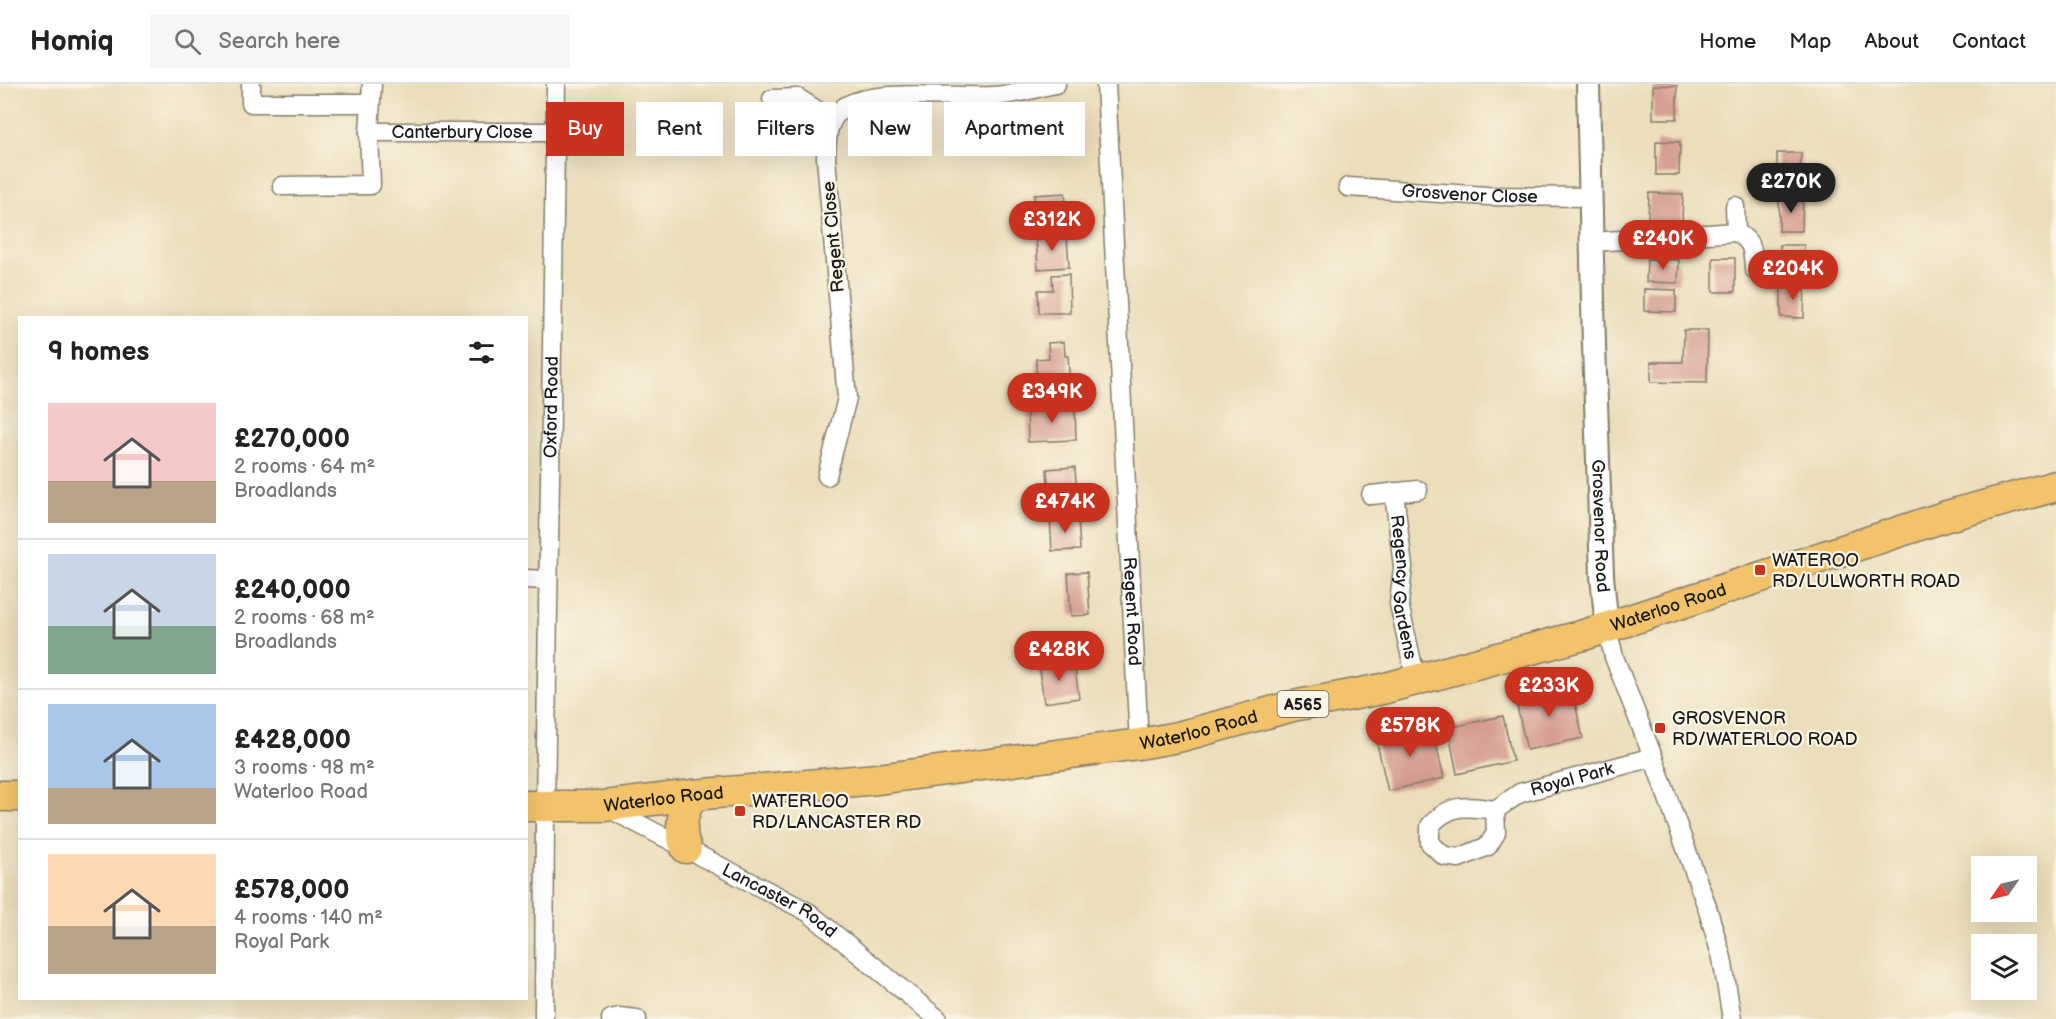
<!DOCTYPE html>
<meta charset="utf-8">
<style>
body{margin:0;font-family:"Balsamiq Sans",sans-serif;background:#f6f6f6;color:#222;height:100vh;display:flex;flex-direction:column;font-size:22px;white-space:nowrap}
*{box-sizing:border-box;margin:0}
p{font-size:20px;color:#767676}
.icon{flex:none;width:33px;height:33px;fill:none;stroke:currentColor;stroke-width:2;stroke-linecap:round;stroke-linejoin:round}
.map{position:relative;flex:1;overflow:hidden}
.panel{position:absolute;left:18px;top:232px;width:510px;height:684px;display:flex;flex-direction:column;background:#fff;border-radius:0px;box-shadow:0 6px 24px #0002}
.panel>*{flex:none}
.banner{position:absolute;left:546px;top:18px;width:570px;height:54px;display:flex;gap:12px}
.needle{width:39px;rotate:236deg}
.tools{position:absolute;left:1971px;top:772px;display:grid;gap:12px}
.tools a{display:grid;place-items:center;width:66px;height:66px;border-radius:0px;background:#fff;box-shadow:0 6px 24px #0002;font-size:30px}
.price{position:absolute;translate:-50% -51px;padding:0 14px;border-radius:21px;background:#c8321e;color:#fff;font-size:20px;line-height:39px;filter:drop-shadow(0 2px 3px #0008)}
.price::after{content:'';position:absolute;left:50%;top:36px;width:18px;height:14px;margin-left:-9px;background:inherit;clip-path:polygon(0 0,100% 0,50% 100%)}
.price.active{background:#222;color:#fff}
ul{padding:0;list-style:none}
li{display:flex;align-items:center;gap:18px;height:150px;padding:0 30px}
li+li{border-top:2px solid #e0e0e0}
li span{display:grid;place-items:center;flex:none;width:168px;height:120px;border-radius:0px;color:#555}
li>.icon{margin-inline-start:auto}
span .icon{width:72px;height:72px;fill:#fffc;stroke-width:1}
li b{font-size:26px}
h2{display:flex;justify-content:space-between;align-items:center;height:72px;padding:0 30px;font-size:26px}
.chip{padding:0 21px;border-radius:0px;background:#fff;box-shadow:0 6px 24px #0002;font-size:21px;line-height:54px}
.chip.active{background:#c8321e;color:#fff}
header{display:flex;align-items:center;gap:36px;box-sizing:border-box;height:84px;padding:0 30px;background:#fff;border-bottom:2px solid #e0e0e0}
header strong{font-size:28px}
nav{display:flex;gap:33px;margin-inline-start:auto;font-size:21px}
.search{width:420px;height:54px;background:#f6f6f6;display:flex;align-items:center;gap:15px;box-sizing:border-box;padding:0 21px;border-radius:0px;color:#767676;font-size:22px}
.map>svg:first-child{display:block}
.building{fill:#d49b8f}
.lines{fill:none;stroke-linecap:round;stroke-linejoin:round}
.minor-casing{stroke:#847c6b;stroke-width:21}
.tertiary-casing{stroke:#847c6b;stroke-width:26}
.trunk-casing{stroke:#847c6b;stroke-width:33}
.minor{stroke:#fff;stroke-width:18}
.tertiary{stroke:#fff;stroke-width:22}
.trunk{stroke:#f2c36a;stroke-width:30}
.poi-dot{fill:#c8321e;stroke:#fcf5e5;stroke-width:2}
.labels{text-anchor:middle;stroke-width:4.5;stroke-linejoin:round;paint-order:stroke}
.shield{fill:#fcf5e5;stroke:#5f5d58;stroke-width:1.5}
.shield-label{font-size:16px;font-weight:bold;fill:#1c1c1c}
.street-label{font-size:18px;fill:#1c1c1c;stroke:#fcf5e5}
.poi-label{font-size:18px;fill:#1c1c1c;stroke:#fcf5e5;text-anchor:start}
</style>
<header>
<strong>Homiq</strong>
<div class="search"><svg class="icon" aria-label="search" viewBox="0 0 24 24"><circle cx="10" cy="10" r="6"/><path d="M15 15l6 6"/></svg>Search here</div>
<nav><a>Home</a><a>Map</a><a>About</a><a>Contact</a></nav>
</header>
<div class="map">
<svg width="2056" height="935" viewBox="0 0 2056 935">
<rect width="100%" height="100%" fill="#fcf5e5"/>
<filter id="ink" filterUnits="userSpaceOnUse"><feTurbulence type="fractalNoise" baseFrequency=".0167" numOctaves="2"/><feDisplacementMap in="SourceGraphic" scale="12" xChannelSelector="R" yChannelSelector="G"/><feConvolveMatrix kernelMatrix="1 2 1 2 8 2 1 2 1" color-interpolation-filters="sRGB"/></filter>
<filter id="wash" filterUnits="userSpaceOnUse"><feTurbulence type="fractalNoise" baseFrequency=".008" numOctaves="4" result="noise"/><feDisplacementMap in="SourceGraphic" scale="24" xChannelSelector="R" yChannelSelector="G"/><feGaussianBlur stdDeviation="1.35" result="paint"/><feColorMatrix in="noise" values="0 0 0 0 0 0 0 0 0 0 0 0 0 0 0 0 0 1.4 0 .05"/><feComposite in="paint" operator="in"/></filter>
<g filter="url(#wash)">
<rect width="100%" height="100%" fill="#ebddba"/>
<g id="blocks">
<g class="building">
<path d="M1653,1L1677,2V35H1653Z"/>
<path d="M1656,57L1680,58L1679,91H1656Z"/>
<path d="M1777,69H1801L1800,102H1777Z"/>
<path d="M1065,109L1068,141L1036,143L1034,111Z"/>
<path d="M1649,109L1683,110L1682,139L1648,138Z"/>
<path d="M1779,114H1803L1802,147H1779Z"/>
<path d="M1067,151L1069,183L1038,185L1036,153Z"/>
<path d="M1780,161H1804L1803,194L1780,193Z"/>
<rect x="1713" y="174" width="22" height="34"/>
<path d="M1647,175L1679,176L1678,199L1646,198Z"/>
<path d="M1069,190L1070,229H1039L1038,206H1053L1052,191Z"/>
<path d="M1781,201H1805L1804,234L1781,233Z"/>
<path d="M1644,205L1676,206V228L1644,227Z"/>
<path d="M1684,246H1708L1707,299L1651,298V278H1683Z"/>
<path d="M1064,258L1065,272H1068L1070,305L1037,307L1036,275L1049,274L1048,259Z"/>
<path d="M1075,322L1076,356L1028,358L1027,324Z"/>
<path d="M1075,383L1077,416L1049,417L1047,385Z"/>
<path d="M1078,433L1080,466L1052,467L1050,434Z"/>
<path d="M1087,488L1090,531L1071,532L1068,489Z"/>
<path d="M1074,577L1079,614L1044,619L1039,582Z"/>
<path d="M1571,602L1583,654L1527,666L1515,614Z"/>
<path d="M1503,632L1513,677L1457,690L1448,644Z"/>
<path d="M1432,642L1444,694L1388,707L1376,655Z"/>
</g>
</g>
</g>
<g filter="url(#ink)">
<use href="#blocks" fill-opacity="0" stroke="#847c6b" stroke-width="1.5"/>
<g class="lines">
<defs>
<g id="minor">
<path d="M251,0V19H370"/>
<path id="s1" d="M1106,0L1139,660"/>
<path d="M772,15L798,14L832,36"/>
<path id="s2" d="M369,48H555"/>
<path d="M282,102L371,101L369,48L372,0"/>
<path id="s3" d="M1348,103L1487,112L1591,113"/>
<path d="M1735,122L1736,148"/>
<path d="M1592,158L1736,148C1753,158 1753,166 1754,185"/>
<path d="M827,392L847,314L826,74C827,54 826,37 843,24C869,4 958,14 993,12C1013,11 1035,4 1056,0"/>
<path id="s4" d="M1394,408L1403,483L1399,520L1416,596"/>
<path d="M1371,411L1418,406"/>
<path d="M526,495L548,496"/>
<path d="M1607,544L1614,573L1653,673L1707,823L1722,874L1732,935"/>
<path id="s5" d="M608,724L808,828L938,935"/>
<path id="s6" d="M1495,726C1467,722 1450,719 1430,742V759L1444,772L1459,774L1488,762L1496,749L1495,726L1520,709L1653,673"/>
<path id="s7" d="M544,935L545,722L556,0"/>
<path d="M611,935L619,933L637,935"/>
</g>
<g id="tertiary">
<path id="s8" d="M1588,0L1594,261L1602,492L1607,544"/>
</g>
<g id="trunk">
<path d="M0,712H20"/>
<path id="s9" d="M526,722H604L693,711L878,695L1139,660L1178,653L1293,622L1382,605L1584,551L1947,432L2056,402"/>
<path d="M686,764C678,745 682,729 693,711"/>
</g>
</defs>
<use href="#minor" class="minor-casing"/>
<use href="#tertiary" class="tertiary-casing"/>
<use href="#trunk" class="trunk-casing"/>
<use href="#minor" class="minor"/>
<use href="#tertiary" class="tertiary"/>
<use href="#trunk" class="trunk"/>
</g>
</g>
<g class="poi-dot">
<rect x="1754" y="480" width="12" height="12" rx="3"/>
<rect x="1654" y="638" width="12" height="12" rx="3"/>
<rect x="734" y="721" width="12" height="12" rx="3"/>
</g>
<g class="labels">
<rect class="shield" x="1277.5" y="607" width="51" height="26" rx="4.5"/>
<g class="shield-label">
<text x="1303" y="626">A565</text>
</g>
<g class="street-label">
<text dy="6" stroke="none"><textPath href="#s2" startOffset="93">Canterbury Close</textPath></text>
<text dy="6" stroke="none"><textPath href="#s3" startOffset="122">Grosvenor Close</textPath></text>
<text transform="translate(833 153) rotate(-95)" y="6">Regent Close</text>
<text dy="6" stroke="none"><textPath href="#s7" startOffset="612">Oxford Road</textPath></text>
<text dy="6" stroke="none"><textPath href="#s8" startOffset="442">Grosvenor Road</textPath></text>
<text dy="6" stroke="none"><textPath href="#s4" startOffset="96">Regency Gardens</textPath></text>
<text dy="6" stroke="none"><textPath href="#s9" startOffset="1164">Waterloo Road</textPath></text>
<text dy="6" stroke="none"><textPath href="#s1" startOffset="528">Regent Road</textPath></text>
<text dy="6" stroke="none"><textPath href="#s9" startOffset="678">Waterloo Road</textPath></text>
<text dy="6" stroke="none"><textPath href="#s6" startOffset="276">Royal Park</textPath></text>
<text dy="6" stroke="none"><textPath href="#s9" startOffset="138">Waterloo Road</textPath></text>
<text dy="6" stroke="none"><textPath href="#s5" startOffset="195">Lancaster Road</textPath></text>
</g>
<g class="poi-label">
<text x="1772" y="482">WATEROO<tspan x="1772" dy="21">RD/LULWORTH ROAD</tspan></text>
<text x="1672" y="640">GROSVENOR<tspan x="1672" dy="21">RD/WATERLOO ROAD</tspan></text>
<text x="752" y="723">WATERLOO<tspan x="752" dy="21">RD/LANCASTER RD</tspan></text>
</g>
</g>
</svg>
<div class="tools">
<a><svg class="needle" viewBox="-14 -14 28 28"><path d="M0-13l5 13h-10z" fill="#e53935"/><path d="M0 13l5-13h-10z" fill="#767676"/></svg></a>
<a><svg class="icon" aria-label="layers" viewBox="0 0 24 24"><path d="M12 4l9 5-9 5-9-5zM3 14l9 5 9-5"/></svg></a>
</div>
<b class="price active" style="left:1791px;top:130px">£270K</b>
<b class="price" style="left:1052px;top:168px">£312K</b>
<b class="price" style="left:1663px;top:187px">£240K</b>
<b class="price" style="left:1793px;top:217px">£204K</b>
<b class="price" style="left:1052px;top:340px">£349K</b>
<b class="price" style="left:1065px;top:450px">£474K</b>
<b class="price" style="left:1059px;top:598px">£428K</b>
<b class="price" style="left:1549px;top:634px">£233K</b>
<b class="price" style="left:1410px;top:674px">£578K</b>
<div class="banner">
<a class="chip active">Buy</a>
<a class="chip">Rent</a>
<a class="chip">Filters</a>
<a class="chip">New</a>
<a class="chip">Apartment</a>
</div>
<section class="panel">
<h2>9 homes<svg class="icon" aria-label="filters" viewBox="0 0 24 24"><path d="M4 7h16M4 17h16"/><circle cx="9" cy="7" r="2"/><circle cx="15" cy="17" r="2"/></svg></h2>
<ul>
<li><span style="background:linear-gradient(#f6c9c9 65%,#b9a48a 0)"><svg class="icon" aria-label="home" viewBox="0 0 24 24"><path d="M3 11l9-7 9 7M6 9v11h12V9"/></svg></span><div><b>£270,000</b><p>2 rooms · 64 m²</p><p>Broadlands</p></div></li>
<li><span style="background:linear-gradient(#c9d6e8 60%,#7fa58c 0)"><svg class="icon" aria-label="home" viewBox="0 0 24 24"><path d="M3 11l9-7 9 7M6 9v11h12V9"/></svg></span><div><b>£240,000</b><p>2 rooms · 68 m²</p><p>Broadlands</p></div></li>
<li><span style="background:linear-gradient(#a9c7e8 70%,#b9a48a 0)"><svg class="icon" aria-label="home" viewBox="0 0 24 24"><path d="M3 11l9-7 9 7M6 9v11h12V9"/></svg></span><div><b>£428,000</b><p>3 rooms · 98 m²</p><p>Waterloo Road</p></div></li>
<li><span style="background:linear-gradient(#ffd9b3 60%,#b9a48a 0)"><svg class="icon" aria-label="home" viewBox="0 0 24 24"><path d="M3 11l9-7 9 7M6 9v11h12V9"/></svg></span><div><b>£578,000</b><p>4 rooms · 140 m²</p><p>Royal Park</p></div></li>
</ul>
</section>
</div>
